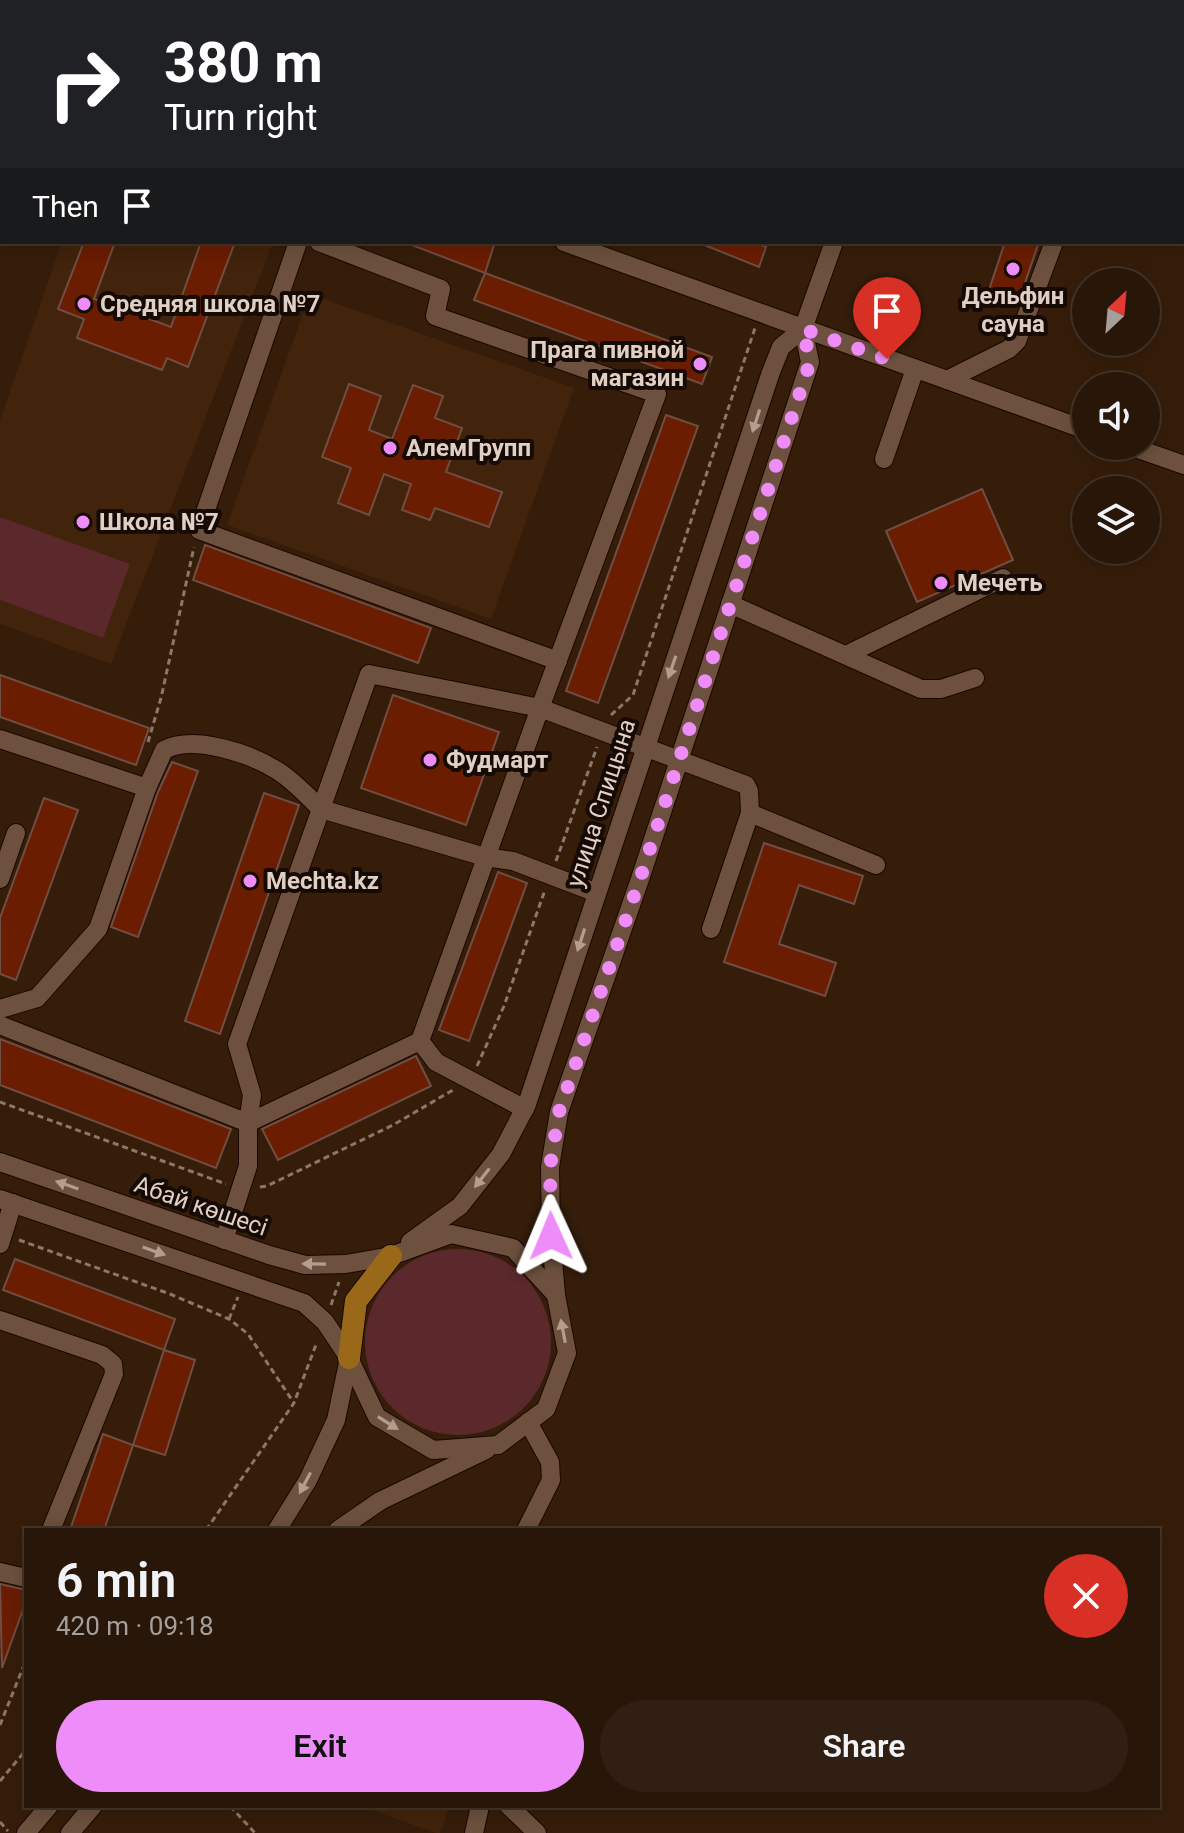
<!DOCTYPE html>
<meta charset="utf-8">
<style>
body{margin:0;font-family:Roboto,sans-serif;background:#301f12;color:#f1f3f6;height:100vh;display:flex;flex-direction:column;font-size:30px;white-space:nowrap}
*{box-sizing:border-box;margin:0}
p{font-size:26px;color:#a59f9c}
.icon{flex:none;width:44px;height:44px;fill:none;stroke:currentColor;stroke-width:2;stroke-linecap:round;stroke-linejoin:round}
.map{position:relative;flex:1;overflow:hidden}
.panel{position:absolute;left:24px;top:1528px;width:1136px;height:280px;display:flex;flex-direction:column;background:#281608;border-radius:0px;box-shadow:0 4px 20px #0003,0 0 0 2px #443529}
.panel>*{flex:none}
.banner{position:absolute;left:0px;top:0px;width:1184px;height:244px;box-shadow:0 4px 20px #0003,0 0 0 2px #443529;background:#202124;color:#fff;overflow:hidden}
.needle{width:52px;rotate:26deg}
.controls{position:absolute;left:1072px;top:268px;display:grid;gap:16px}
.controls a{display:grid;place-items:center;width:88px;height:88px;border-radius:50%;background:#281608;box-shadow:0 4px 20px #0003,0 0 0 2px #443529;font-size:40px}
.pin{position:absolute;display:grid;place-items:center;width:68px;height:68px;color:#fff;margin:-82px -34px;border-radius:50% 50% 50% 0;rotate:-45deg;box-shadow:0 0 8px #0007}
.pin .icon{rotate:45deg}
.me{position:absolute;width:88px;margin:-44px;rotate:359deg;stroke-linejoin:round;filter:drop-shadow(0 0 6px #0008)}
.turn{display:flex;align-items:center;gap:28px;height:168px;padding:0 32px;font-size:36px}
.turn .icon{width:104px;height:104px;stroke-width:2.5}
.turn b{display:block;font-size:56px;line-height:68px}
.then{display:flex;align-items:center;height:76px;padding:0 32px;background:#0003;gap:16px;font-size:30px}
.round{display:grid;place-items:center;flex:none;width:84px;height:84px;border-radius:42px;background:#301f12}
.headline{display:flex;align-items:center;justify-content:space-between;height:136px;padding:0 32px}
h1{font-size:48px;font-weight:600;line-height:60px}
.cta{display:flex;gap:16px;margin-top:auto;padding:16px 32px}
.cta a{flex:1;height:92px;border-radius:48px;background:#ee8cf9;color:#111;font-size:32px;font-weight:600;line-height:92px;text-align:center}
.cta a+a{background:#301f12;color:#f1f3f6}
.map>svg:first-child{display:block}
.built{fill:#42230b}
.green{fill:#5b282b}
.building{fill:#6b1d02;stroke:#6f4e44;stroke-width:2}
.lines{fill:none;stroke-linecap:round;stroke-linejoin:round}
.minor-casing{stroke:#1c0600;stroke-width:20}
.major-casing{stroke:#1c0600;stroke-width:24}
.path{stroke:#8c7768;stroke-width:3;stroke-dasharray:6 4;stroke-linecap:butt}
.minor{stroke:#6d513e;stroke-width:18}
.major{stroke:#996919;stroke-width:22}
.oneway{fill:#b29d8e}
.route{stroke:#ee8cf9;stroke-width:14;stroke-dasharray:0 25.2}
.poi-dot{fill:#ee8cf9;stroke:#150a04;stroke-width:3}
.labels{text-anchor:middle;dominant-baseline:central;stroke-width:8;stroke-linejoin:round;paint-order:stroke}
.poi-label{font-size:24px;font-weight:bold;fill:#e0cfc4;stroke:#150a04;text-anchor:start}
.street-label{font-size:24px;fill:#e0cfc4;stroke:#150a04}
</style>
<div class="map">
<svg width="1184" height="1833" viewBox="0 0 1184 1833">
<rect width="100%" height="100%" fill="#351d0a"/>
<g class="built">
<path d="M62,242H273L111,664L0,624V420Z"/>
<path d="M310,294L574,388L491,619L227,525Z"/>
<path d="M360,1806H450L440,1833H436Z"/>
</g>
<g class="green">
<path d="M0,517L130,564L103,638L0,600Z"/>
<circle cx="458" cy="1342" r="93"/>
</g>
<g class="building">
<path d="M84,242H115L94,299L171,327L201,242H235L188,367L167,358L162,370L77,338L84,319L58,309Z"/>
<path d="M404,242H495L485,273Z"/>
<path d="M697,242H752L766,247L759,267Z"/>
<path d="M1005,242H1039L1017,306L987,296Z"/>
<path d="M485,273L712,357L702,384L474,300Z"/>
<path d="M349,384L381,396L369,430L392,439L413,385L443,396L435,418L462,428L446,472L502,492L489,527L435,508L430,520L402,510L411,484L384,474L369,515L338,503L351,468L322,457Z"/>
<path d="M666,415L698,426L598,703L566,691Z"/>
<path d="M982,489L1013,560L917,602L886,531Z"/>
<path d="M205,545L431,628L418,663L193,580Z"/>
<path d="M0,675L149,728L136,765L0,717Z"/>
<path d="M393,695L499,732L466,825L361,788Z"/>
<path d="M172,762L198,771L138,937L111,927L158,792Z"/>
<path d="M264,793L299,805L220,1034L185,1021Z"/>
<path d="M44,798L78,810L16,980L0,974V918Z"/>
<path d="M764,843L863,876L854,904L799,885L779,944L836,963L825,996L724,962Z"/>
<path d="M498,872L527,883L469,1041L439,1030Z"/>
<path d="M0,1039L231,1129L216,1168L0,1085Z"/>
<path d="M416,1056L431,1086L278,1160L262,1129Z"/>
<path d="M15,1259L175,1319L164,1350L3,1290Z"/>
<path d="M164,1350L195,1360L165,1455L133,1445Z"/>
<path d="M103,1434L133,1445L104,1530H70Z"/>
<path d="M0,1584L26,1590V1601L2,1668Z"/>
</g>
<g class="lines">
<defs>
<g id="minor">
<path d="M538,0L544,2"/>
<path d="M53,2L54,0"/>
<path d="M916,2V0"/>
<path d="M0,37L2,38"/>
<path d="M298,242L199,530L558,661"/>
<path d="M564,242L1086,430"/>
<path d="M947,380L1009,349L1017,341L1054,242"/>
<path d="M1130,446L1184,465"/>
<path d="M884,459L915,369"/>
<path d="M730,604L921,689H941L975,678"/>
<path d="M846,655L1003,578"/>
<path d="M0,739L147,788L98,929L37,998L0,1009"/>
<path d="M147,788L164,750C194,734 251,754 278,771C294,781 308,797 321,809L369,674L540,708L657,394L435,316L441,289L319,242"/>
<path d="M750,813L876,865"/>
<path d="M0,879L16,833"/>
<path d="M0,1025L248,1123V1166L224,1240"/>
<path d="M420,1041L436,1062L525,1109"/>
<path d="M248,1123L420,1041L540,708L746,785L749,791L750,813L711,929"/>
<path d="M248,1123L252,1095L237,1044L321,809L485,857L513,861L597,893"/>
<path d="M0,1162L269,1255L305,1265L346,1264L391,1256L451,1234L513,1248L556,1295L567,1353L546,1409L498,1445L433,1450L377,1417L349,1358L325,1322L304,1303L0,1199"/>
<path d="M410,1242L460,1206L501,1154L527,1104L771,372L781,347L803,329L834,242"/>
<path d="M0,1244L13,1203"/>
<path d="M556,1295L551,1236L550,1167L559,1112L640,879L810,362L803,329"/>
<path d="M0,1320L102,1355L113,1364L114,1374L51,1530"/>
<path d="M277,1530L308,1480L336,1420L349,1358"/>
<path d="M338,1530L380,1501L486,1450"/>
<path d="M526,1530L551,1480L550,1462L528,1422"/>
<path d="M0,1572L26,1578"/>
<path d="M509,1806L537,1833"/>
<path d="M26,1833L49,1806"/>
<path d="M70,1833L93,1806"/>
<path d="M474,1833L480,1806"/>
</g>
<path id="major" d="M349,1358L356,1301L391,1256"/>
</defs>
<use href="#minor" class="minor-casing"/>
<use href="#major" class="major-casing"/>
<g class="path">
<path d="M611,715L633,695L755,328"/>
<path d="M148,742L161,698L194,547"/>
<path d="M556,861L597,747"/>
<path d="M477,1066L504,1006L545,890"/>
<path d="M0,1102L226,1184"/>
<path d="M260,1187L267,1186L393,1125L453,1090"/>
<path d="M19,1240L170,1294L229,1319L248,1334L294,1403"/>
<path d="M331,1305L339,1282"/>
<path d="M229,1319L238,1297"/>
<path d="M206,1530L294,1403L317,1342"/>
<path d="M0,1725L26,1660"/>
<path d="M0,1781L26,1750"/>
<path d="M230,1806L255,1833"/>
<path d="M0,1822L8,1831"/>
</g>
<use href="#minor" class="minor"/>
<use href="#major" class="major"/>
</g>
<defs><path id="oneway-solid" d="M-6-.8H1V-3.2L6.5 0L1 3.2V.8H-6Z" transform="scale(2)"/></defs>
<g class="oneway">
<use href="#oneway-solid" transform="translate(756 421) rotate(108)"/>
<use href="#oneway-solid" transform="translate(672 667) rotate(109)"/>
<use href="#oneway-solid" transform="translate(581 940) rotate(108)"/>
<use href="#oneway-solid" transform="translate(482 1178) rotate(128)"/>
<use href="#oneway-solid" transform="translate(67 1185) rotate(-161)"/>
<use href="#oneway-solid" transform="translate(154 1251) rotate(19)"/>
<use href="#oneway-solid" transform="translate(314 1264) rotate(-179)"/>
<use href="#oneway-solid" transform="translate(563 1331) rotate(-101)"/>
<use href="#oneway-solid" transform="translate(388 1423) rotate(32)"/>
<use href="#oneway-solid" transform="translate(305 1483) rotate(118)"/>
</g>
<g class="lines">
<path class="route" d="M551,1236L550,1167L559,1112L640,879L810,362L803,329L887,359"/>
</g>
<g class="poi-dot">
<circle cx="1013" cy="269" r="8"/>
<circle cx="84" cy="304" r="8"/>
<circle cx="700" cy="364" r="8"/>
<circle cx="390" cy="448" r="8"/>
<circle cx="83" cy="522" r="8"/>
<circle cx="941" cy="583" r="8"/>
<circle cx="430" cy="760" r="8"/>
<circle cx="250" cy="881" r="8"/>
</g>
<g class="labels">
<g class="poi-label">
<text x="1013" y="296" text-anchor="middle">Дельфин<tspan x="1013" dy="28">сауна</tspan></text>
<text x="100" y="304">Средняя школа №7</text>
<text x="684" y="350" text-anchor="end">Прага пивной<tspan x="684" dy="28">магазин</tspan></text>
<text x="406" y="448">АлемГрупп</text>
<text x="99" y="522">Школа №7</text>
<text x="957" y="583">Мечеть</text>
<text x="446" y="760">Фудмарт</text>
<text x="266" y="881">Mechta.kz</text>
</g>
<g class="street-label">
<text transform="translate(601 803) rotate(-72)">улица Спицына</text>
<text transform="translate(201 1206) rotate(19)">Абай көшесі</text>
</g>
</g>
</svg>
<div class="controls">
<a><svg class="needle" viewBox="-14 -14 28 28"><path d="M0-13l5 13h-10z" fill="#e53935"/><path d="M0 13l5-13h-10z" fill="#a59f9c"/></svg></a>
<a><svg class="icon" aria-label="sound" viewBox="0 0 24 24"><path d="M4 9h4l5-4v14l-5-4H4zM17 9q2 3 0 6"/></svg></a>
<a><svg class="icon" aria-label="layers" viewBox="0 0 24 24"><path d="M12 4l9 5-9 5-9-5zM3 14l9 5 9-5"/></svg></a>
</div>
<div class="pin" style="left:887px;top:359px;background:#d93025"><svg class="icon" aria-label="arrive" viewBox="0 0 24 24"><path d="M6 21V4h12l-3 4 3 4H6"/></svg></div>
<svg class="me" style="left:551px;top:1236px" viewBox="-20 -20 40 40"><path d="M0-17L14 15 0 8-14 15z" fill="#ee8cf9" stroke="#fff" stroke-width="4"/></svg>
<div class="banner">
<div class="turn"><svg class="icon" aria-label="right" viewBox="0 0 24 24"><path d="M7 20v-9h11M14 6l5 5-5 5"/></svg><div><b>380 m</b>Turn right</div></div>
<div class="then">Then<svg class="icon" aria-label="arrive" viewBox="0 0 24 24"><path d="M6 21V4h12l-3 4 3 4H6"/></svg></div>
</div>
<section class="panel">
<div class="headline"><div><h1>6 min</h1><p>420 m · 09:18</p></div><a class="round" style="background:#d93025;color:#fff"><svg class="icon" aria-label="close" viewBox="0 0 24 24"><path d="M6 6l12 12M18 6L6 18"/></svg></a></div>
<div class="cta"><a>Exit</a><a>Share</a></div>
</section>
</div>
